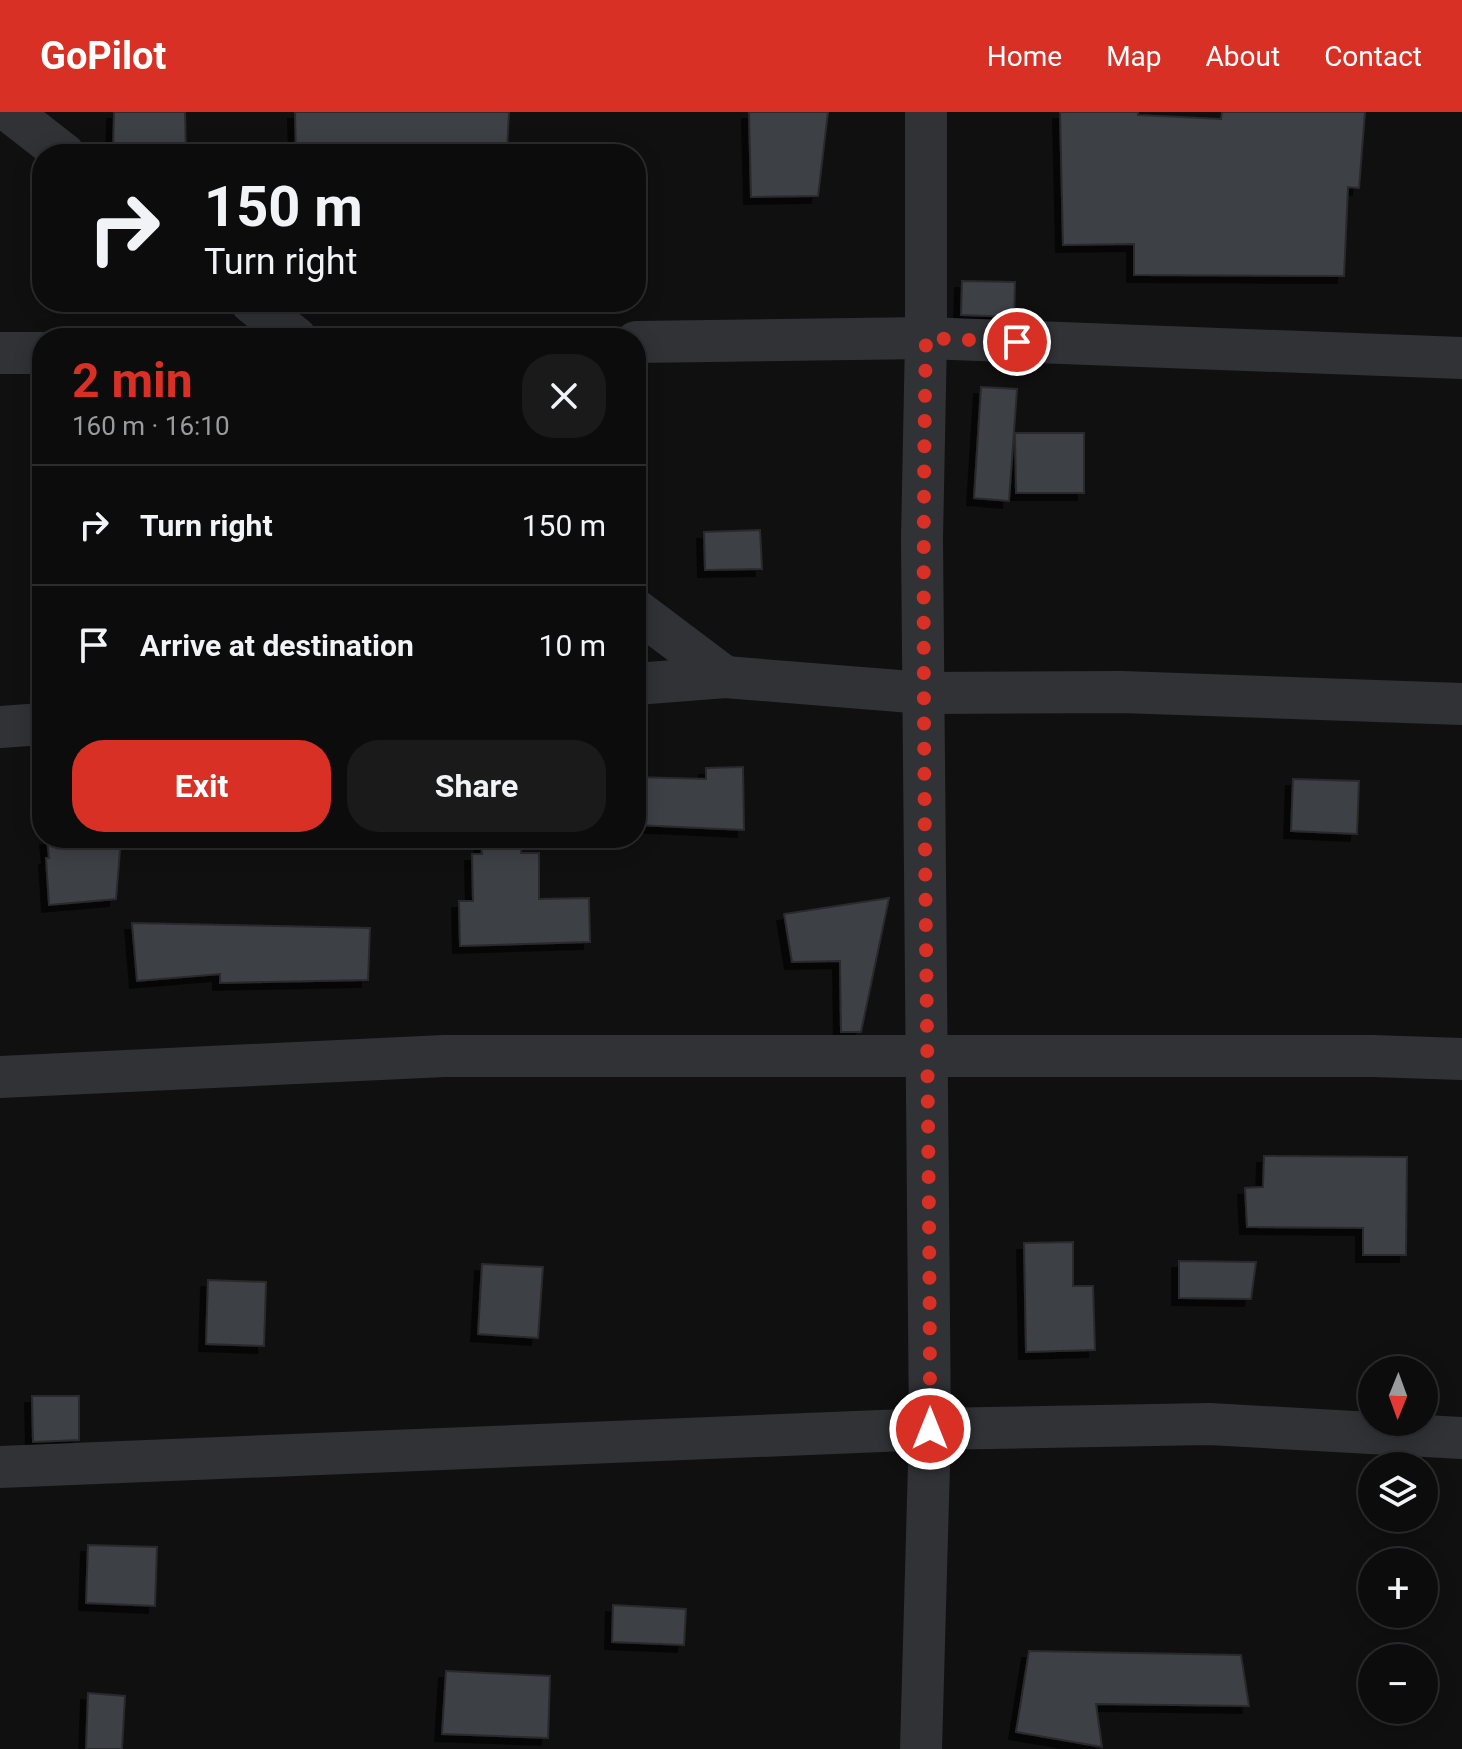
<!DOCTYPE html>
<meta charset="utf-8">
<style>
body{margin:0;font-family:Roboto,sans-serif;background:#1a1a1b;color:#f1f3f6;height:100vh;display:flex;flex-direction:column;font-size:30px;white-space:nowrap}
*{box-sizing:border-box;margin:0}
p{font-size:26px;color:#9a9b9d}
.icon{flex:none;width:44px;height:44px;fill:none;stroke:currentColor;stroke-width:2;stroke-linecap:round;stroke-linejoin:round}
.map{position:relative;flex:1;overflow:hidden}
.drawer{position:absolute;left:32px;top:216px;width:614px;height:520px;display:flex;flex-direction:column;background:#0c0c0d;border-radius:32px;box-shadow:0 4px 20px #0003,0 0 0 2px #2c2c2e}
.drawer>*{flex:none}
.guide{position:absolute;left:32px;top:32px;width:614px;height:168px;border-radius:32px;box-shadow:0 4px 20px #0003,0 0 0 2px #2c2c2e;background:#0c0c0d;color:#f1f3f6;overflow:hidden}
.needle{width:52px;rotate:181deg}
.buttons{position:absolute;left:1358px;top:1244px;display:grid;gap:16px}
.buttons a{display:grid;place-items:center;width:80px;height:80px;border-radius:50%;background:#0c0c0d;box-shadow:0 4px 20px #0003,0 0 0 2px #2c2c2e;font-size:40px}
.pin{position:absolute;display:grid;place-items:center;width:68px;height:68px;color:#fff;margin:-34px;border:4px solid #fff;border-radius:50%;box-shadow:0 2px 8px #0007}
.me{position:absolute;width:88px;margin:-44px;rotate:0deg;stroke-linejoin:round;filter:drop-shadow(0 0 6px #0008)}
.turn{display:flex;align-items:center;gap:28px;height:168px;padding:0 40px;font-size:36px}
.turn .icon{width:104px;height:104px;stroke-width:2.5}
.turn b{display:block;font-size:56px;line-height:68px}
.round{display:grid;place-items:center;flex:none;width:84px;height:84px;border-radius:32px;background:#1a1a1b}
.overview{display:flex;align-items:center;justify-content:space-between;height:136px;padding:0 40px}
h1{font-size:48px;font-weight:700;line-height:60px;color:#d93025}
.cta{display:flex;gap:16px;margin-top:auto;padding:16px 40px}
.cta a{flex:1;height:92px;border-radius:32px;background:#d93025;color:#fff;font-size:32px;font-weight:700;line-height:92px;text-align:center}
.cta a+a{background:#1a1a1b;color:#f1f3f6}
ul{padding:0;list-style:none}
li{display:flex;align-items:center;gap:24px;height:120px;padding:0 40px;border-top:2px solid #2c2c2e}
li div{flex:1}
li b{display:block;font-size:30px}
li em{font-style:normal}
header{display:flex;align-items:center;gap:48px;box-sizing:border-box;height:112px;padding:0 40px;background:#d93025;color:#fff}
header strong{font-size:38px}
nav{display:flex;gap:44px;margin-inline-start:auto;font-size:28px}
.map>svg:first-child{display:block}
.building{fill:#3e4044;stroke:#2a2a2d;stroke-width:2;filter:url(#shadow)}
.lines{fill:none;stroke-linecap:round;stroke-linejoin:round}
.street{stroke:#313236;stroke-width:42}
.route{stroke:#d93025;stroke-width:14;stroke-dasharray:0 25.2}
</style>
<header>
<strong>GoPilot</strong>
<nav><a>Home</a><a>Map</a><a>About</a><a>Contact</a></nav>
</header>
<div class="map">
<svg width="1462" height="1637" viewBox="0 0 1462 1637">
<defs>
<filter id="shadow"><feDropShadow dx="-7" dy="7" stdDeviation="0" flood-color="#0009"/></filter>
</defs>
<rect width="100%" height="100%" fill="#101011"/>
<g class="building">
<path d="M114,0H185L186,42H113Z"/>
<path d="M295,0H509L507,38L465,35V42H296Z"/>
<path d="M749,0H828L818,84L751,85Z"/>
<path d="M1060,0H1138V3L1221,7L1222,0H1365L1359,76L1348,75L1344,164L1134,163V132L1063,133Z"/>
<path d="M962,169L1015,170L1014,205L961,203Z"/>
<path d="M981,275L1017,277L1009,389L974,386Z"/>
<path d="M1015,321H1084V381H1016Z"/>
<path d="M760,418L762,457L705,458L704,420Z"/>
<path d="M743,655L744,718L636,713V665L706,667V656Z"/>
<path d="M1293,667L1359,669L1357,722L1291,719Z"/>
<path d="M47,726H121L116,787L49,793L46,746H49Z"/>
<path d="M481,726H521V741H539V787L589,786L590,830L460,834L459,789H473L472,742H482Z"/>
<path d="M889,786L861,920H841L840,849L792,850L784,802Z"/>
<path d="M132,811L370,816L368,868L220,871V862L137,869Z"/>
<path d="M1264,1044L1407,1045L1406,1143H1363V1116L1247,1115L1245,1076L1263,1075Z"/>
<path d="M1073,1130V1174H1093L1095,1238L1026,1240L1024,1131Z"/>
<path d="M1179,1149L1256,1150L1251,1187L1179,1186Z"/>
<path d="M482,1152L543,1155L538,1226L478,1222Z"/>
<path d="M208,1168L266,1170L264,1234L206,1232Z"/>
<path d="M32,1284H79V1328L33,1330Z"/>
<path d="M88,1433L157,1435L155,1494L86,1491Z"/>
<path d="M613,1493L686,1497L684,1533L612,1530Z"/>
<path d="M1029,1539L1241,1543L1249,1594L1096,1592L1102,1635L1016,1620Z"/>
<path d="M446,1559L550,1564L548,1626L442,1622Z"/>
<path d="M88,1581L125,1584L122,1637H86Z"/>
</g>
<g class="lines">
<g class="street">
<path d="M10,0L64,42"/>
<path d="M251,190L296,226"/>
<path d="M636,230L926,226L1462,246"/>
<path d="M0,241H42"/>
<path d="M636,498L725,565"/>
<path d="M636,572L725,565L924,581L1122,580L1462,592"/>
<path d="M0,615L42,612"/>
<path d="M0,965L444,944H1372L1462,947"/>
<path d="M0,1355L930,1317L1209,1312L1462,1326"/>
<path d="M921,1637L930,1317L922,427L926,226V0"/>
</g>
</g>
<g class="lines">
<path class="route" d="M930,1317C930,954 919,590 926,226L1017,230"/>
</g>
</svg>
<div class="buttons">
<a><svg class="needle" viewBox="-14 -14 28 28"><path d="M0-13l5 13h-10z" fill="#e53935"/><path d="M0 13l5-13h-10z" fill="#9a9b9d"/></svg></a>
<a><svg class="icon" aria-label="layers" viewBox="0 0 24 24"><path d="M12 4l9 5-9 5-9-5zM3 14l9 5 9-5"/></svg></a>
<a>+</a>
<a>−</a>
</div>
<div class="pin" style="left:1017px;top:230px;background:#d93025"><svg class="icon" aria-label="arrive" viewBox="0 0 24 24"><path d="M6 21V4h12l-3 4 3 4H6"/></svg></div>
<svg class="me" style="left:930px;top:1317px" viewBox="-20 -20 40 40"><circle r="17" fill="#d93025" stroke="#fff" stroke-width="3"/><path d="M0-11L8 9 0 5-8 9z" fill="#fff"/></svg>
<div class="guide">
<div class="turn"><svg class="icon" aria-label="right" viewBox="0 0 24 24"><path d="M7 20v-9h11M14 6l5 5-5 5"/></svg><div><b>150 m</b>Turn right</div></div>
</div>
<section class="drawer">
<div class="overview"><div><h1>2 min</h1><p>160 m · 16:10</p></div><a class="round"><svg class="icon" aria-label="close" viewBox="0 0 24 24"><path d="M6 6l12 12M18 6L6 18"/></svg></a></div>
<ul>
<li><svg class="icon" aria-label="right" viewBox="0 0 24 24"><path d="M7 20v-9h11M14 6l5 5-5 5"/></svg><div><b>Turn right</b></div><em>150 m</em></li>
<li><svg class="icon" aria-label="arrive" viewBox="0 0 24 24"><path d="M6 21V4h12l-3 4 3 4H6"/></svg><div><b>Arrive at destination</b></div><em>10 m</em></li>
</ul>
<div class="cta"><a>Exit</a><a>Share</a></div>
</section>
</div>
